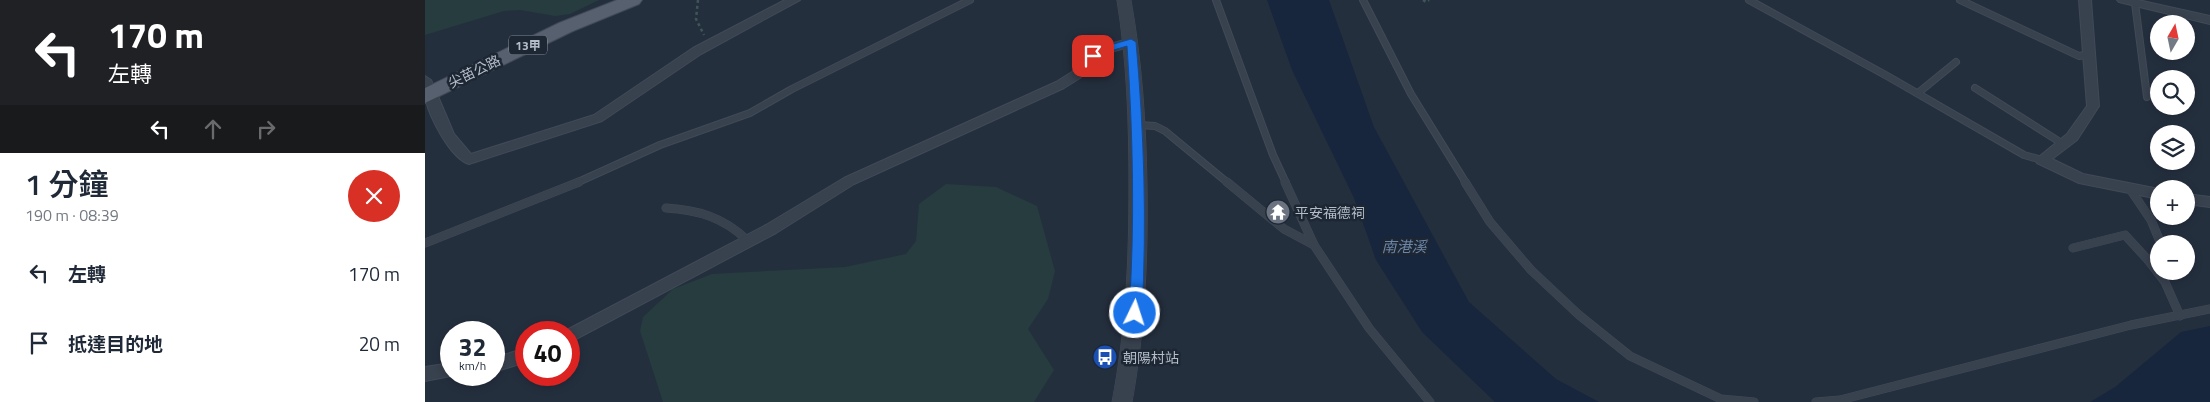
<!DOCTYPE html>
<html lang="zh-TW">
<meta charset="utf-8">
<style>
body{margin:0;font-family:"Titillium Web","Noto Sans TC",sans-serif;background:#f2f2f3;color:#1f2937;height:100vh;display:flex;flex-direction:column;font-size:19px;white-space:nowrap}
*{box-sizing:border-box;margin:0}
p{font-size:16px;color:#747a83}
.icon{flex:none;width:28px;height:28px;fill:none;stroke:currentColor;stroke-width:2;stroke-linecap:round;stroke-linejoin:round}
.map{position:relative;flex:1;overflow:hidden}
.side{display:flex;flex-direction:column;background:#fff;width:425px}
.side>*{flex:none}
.hud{background:#202124;color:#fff;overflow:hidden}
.needle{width:32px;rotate:9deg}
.buttons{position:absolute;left:1725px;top:15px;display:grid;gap:10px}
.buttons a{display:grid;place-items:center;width:45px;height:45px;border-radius:50%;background:#fff;box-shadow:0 2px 8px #0003;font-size:25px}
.speed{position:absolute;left:15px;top:321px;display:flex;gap:10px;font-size:25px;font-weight:700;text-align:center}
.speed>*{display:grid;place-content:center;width:65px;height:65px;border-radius:50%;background:#fff;box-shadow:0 2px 8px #0003;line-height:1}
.speed small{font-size:12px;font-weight:400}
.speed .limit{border:8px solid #d22;background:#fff;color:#111}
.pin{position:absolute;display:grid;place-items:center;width:42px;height:42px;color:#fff;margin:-21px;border-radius:10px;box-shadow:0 2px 8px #0006}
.me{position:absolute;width:55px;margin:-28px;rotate:4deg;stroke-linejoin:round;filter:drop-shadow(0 0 4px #0008)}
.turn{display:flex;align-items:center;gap:18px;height:105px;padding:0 25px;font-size:22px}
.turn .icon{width:65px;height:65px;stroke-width:2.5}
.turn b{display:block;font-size:35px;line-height:42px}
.lanes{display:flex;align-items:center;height:48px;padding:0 25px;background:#0003;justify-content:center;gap:25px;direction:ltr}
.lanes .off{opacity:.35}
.round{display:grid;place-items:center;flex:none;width:52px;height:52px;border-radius:26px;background:#f2f2f3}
.head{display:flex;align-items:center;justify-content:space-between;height:85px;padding:0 25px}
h1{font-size:30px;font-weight:600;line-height:38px}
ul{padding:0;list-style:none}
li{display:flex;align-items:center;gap:15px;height:70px;padding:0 25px}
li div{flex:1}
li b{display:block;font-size:19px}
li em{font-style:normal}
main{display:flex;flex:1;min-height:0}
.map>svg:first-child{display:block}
.green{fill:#263c3f}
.water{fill:#17263c}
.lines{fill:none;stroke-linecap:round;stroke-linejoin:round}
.service-far1-casing{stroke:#414a57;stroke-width:8}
.service-casing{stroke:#414a57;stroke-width:9}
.minor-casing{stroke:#414a57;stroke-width:2}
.tertiary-casing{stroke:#414a57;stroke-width:1}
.primary-casing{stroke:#414a57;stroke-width:2}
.path{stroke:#3f5557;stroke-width:2.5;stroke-dasharray:3 3;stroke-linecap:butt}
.service-far1{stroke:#38414e;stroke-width:6}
.service{stroke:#38414e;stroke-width:8}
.minor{fill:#38414e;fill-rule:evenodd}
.tertiary{fill:#38414e;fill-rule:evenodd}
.primary{fill:#56606e;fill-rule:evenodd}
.route{fill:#1a73e8;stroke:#114b97}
.labels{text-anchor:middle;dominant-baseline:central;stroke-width:5;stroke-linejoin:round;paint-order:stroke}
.shield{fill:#1d2633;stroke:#878f9c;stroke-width:1}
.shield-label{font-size:12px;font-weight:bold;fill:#b4bcc9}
.street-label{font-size:14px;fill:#b4bcc9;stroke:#1d2633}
.poi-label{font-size:14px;fill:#b4bcc9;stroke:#1d2633;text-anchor:start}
.water-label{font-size:15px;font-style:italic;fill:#6d86a8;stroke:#1d2633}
</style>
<main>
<section class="side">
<div class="hud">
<div class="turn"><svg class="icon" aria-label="left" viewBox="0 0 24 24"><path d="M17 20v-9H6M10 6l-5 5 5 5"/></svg><div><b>170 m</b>左轉</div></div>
<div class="lanes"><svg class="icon" aria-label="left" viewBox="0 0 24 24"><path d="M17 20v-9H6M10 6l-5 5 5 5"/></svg><svg class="icon off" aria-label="ahead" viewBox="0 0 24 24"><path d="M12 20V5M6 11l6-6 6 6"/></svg><svg class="icon off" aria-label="right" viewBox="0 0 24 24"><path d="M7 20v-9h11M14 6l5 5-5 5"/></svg></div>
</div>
<div class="head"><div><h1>1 分鐘</h1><p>190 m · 08:39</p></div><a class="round" style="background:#d93025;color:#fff"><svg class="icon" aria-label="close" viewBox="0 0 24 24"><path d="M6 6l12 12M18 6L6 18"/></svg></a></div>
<ul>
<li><svg class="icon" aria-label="left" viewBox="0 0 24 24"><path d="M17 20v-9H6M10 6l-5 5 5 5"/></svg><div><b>左轉</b></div><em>170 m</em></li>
<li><svg class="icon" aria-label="arrive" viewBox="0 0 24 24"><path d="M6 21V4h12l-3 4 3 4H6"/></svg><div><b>抵達目的地</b></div><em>20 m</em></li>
</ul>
</section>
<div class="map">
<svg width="1785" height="402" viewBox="0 0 1785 402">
<rect width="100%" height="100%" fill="#242f3e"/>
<g class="green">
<path d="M0,0H174L145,14L130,16L95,10L79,11L0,35Z"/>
<path d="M521,184L571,187L612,206L630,271L623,299L603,329L629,370L609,402H238L215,331L218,317L248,289L287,274L420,267L481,254L491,241L494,204Z"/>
</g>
<g class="water">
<path d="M842,0H904L949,127L1044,302L1131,379L1174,402H1070L997,332L951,260L929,198L867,70Z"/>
<path d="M1785,326V402H1665L1690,387L1756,332Z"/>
</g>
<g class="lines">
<defs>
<g id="service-far1">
<path d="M791,0L848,155L861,183"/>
<path d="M938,0L986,94L1041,183"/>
<path d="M1324,0L1464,77L1599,155L1617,160"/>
<path d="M1535,0L1654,56L1665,54"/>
<path d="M1710,3L1722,97"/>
<path d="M1550,88L1638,144"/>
<path d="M1493,93L1531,62"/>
<path d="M713,125L730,126L740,131L803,183"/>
<path d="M151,183L235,145L325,113L367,89L545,0"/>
</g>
<g id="service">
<path d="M802,182L859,229L889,245"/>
<path d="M860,182L889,245L944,328L1005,402"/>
<path d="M1040,182L1065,222L1106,270L1154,315L1205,356L1296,399L1329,402"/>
<path d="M1705,189L1726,220L1736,244"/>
<path d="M241,208C273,210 298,217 322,240"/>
<path d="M0,243L154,182"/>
<path d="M1648,248L1700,235L1723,260"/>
<path d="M1734,255L1723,260L1740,282L1755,316"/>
<path d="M1391,402L1415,400L1706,325L1785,309"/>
</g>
<g id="minor">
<path d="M360,0H375L276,54L177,121L44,164C25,158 3,115 0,96C0,90 0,82 0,76L6,80L29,134L46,154L169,115L268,48Z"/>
<path d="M1654,0H1666L1674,106L1652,140L1627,159L1658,174L1734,189V199L1654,183L1612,163L1610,160L1642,134L1662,106Z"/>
<path d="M1692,0H1713L1785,16V24L1694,2Z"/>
<path d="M706,38L712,42L710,45L683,53L672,59L655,78L639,88L429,184L351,233L149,340L144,341V332H138L341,225L419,178L631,82L647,72L664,53L675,47Z"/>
<path d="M1761,194L1785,197V207L1761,204Z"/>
<path d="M101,348V362L69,372V358Z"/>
<path d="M26,363V375H31L0,381V367Z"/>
</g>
<path id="tertiary" d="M692,0H706C717,62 721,123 722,186C723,259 720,330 707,402H687C701,330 704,259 704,186C704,123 702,62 692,0Z"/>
<path id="primary" d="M192,0H217L214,4L148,31L0,103V88L134,23Z"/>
</defs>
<use href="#service-far1" class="service-far1-casing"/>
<use href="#service" class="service-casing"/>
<use href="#minor" class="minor-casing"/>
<use href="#tertiary" class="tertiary-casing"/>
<use href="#primary" class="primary-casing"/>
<g class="path">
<path d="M273,0L271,19L279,35"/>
<path d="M998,0L1001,2L1004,0"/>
</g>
<use href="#service-far1" class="service-far1"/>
<use href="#service" class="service"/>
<use href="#minor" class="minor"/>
<use href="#tertiary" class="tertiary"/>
<use href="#primary" class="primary"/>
</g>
<path class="route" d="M706,39L711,42C719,132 722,222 717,313L715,316H706L704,313C710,224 708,135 702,46L682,52L668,59L663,56L675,48Z"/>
<defs>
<symbol id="temple-disc" viewBox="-11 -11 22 22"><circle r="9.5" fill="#6b7280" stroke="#1d2633"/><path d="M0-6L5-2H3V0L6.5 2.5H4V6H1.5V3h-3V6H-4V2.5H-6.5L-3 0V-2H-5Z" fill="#fff"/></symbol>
<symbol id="bus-disc" viewBox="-11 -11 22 22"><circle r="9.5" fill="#1a4fb4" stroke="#1d2633"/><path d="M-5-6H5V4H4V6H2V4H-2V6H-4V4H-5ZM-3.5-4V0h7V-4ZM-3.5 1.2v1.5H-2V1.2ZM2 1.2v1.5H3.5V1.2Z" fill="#fff"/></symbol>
</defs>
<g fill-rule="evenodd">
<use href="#temple-disc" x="839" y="198" width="28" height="28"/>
<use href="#bus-disc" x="666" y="343" width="28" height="28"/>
</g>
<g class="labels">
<rect class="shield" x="84" y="35.5" width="38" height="19" rx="4"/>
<g class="shield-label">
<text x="103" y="45">13甲</text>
</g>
<g class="street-label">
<text transform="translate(49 71) rotate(-26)">尖苗公路</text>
</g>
<g class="poi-label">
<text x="870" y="212">平安福德祠</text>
<text x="698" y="357">朝陽村站</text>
</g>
<g class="water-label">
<text x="979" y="246">南港溪</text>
</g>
</g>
</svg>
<div class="buttons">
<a><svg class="needle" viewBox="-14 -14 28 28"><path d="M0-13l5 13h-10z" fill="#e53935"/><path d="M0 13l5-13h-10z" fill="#747a83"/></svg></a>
<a><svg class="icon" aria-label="search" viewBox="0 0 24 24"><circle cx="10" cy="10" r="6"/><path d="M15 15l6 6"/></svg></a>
<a><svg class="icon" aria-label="layers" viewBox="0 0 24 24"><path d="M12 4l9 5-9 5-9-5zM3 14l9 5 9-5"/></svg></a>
<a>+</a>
<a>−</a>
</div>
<div class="speed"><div>32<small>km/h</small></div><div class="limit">40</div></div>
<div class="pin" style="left:668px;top:56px;background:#d93025"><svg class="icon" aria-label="arrive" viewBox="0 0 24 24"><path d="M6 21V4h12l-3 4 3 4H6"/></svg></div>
<svg class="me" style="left:710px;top:313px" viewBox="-20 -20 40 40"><circle r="17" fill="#1a73e8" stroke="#fff" stroke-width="3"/><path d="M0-11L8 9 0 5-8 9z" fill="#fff"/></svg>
</div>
</main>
